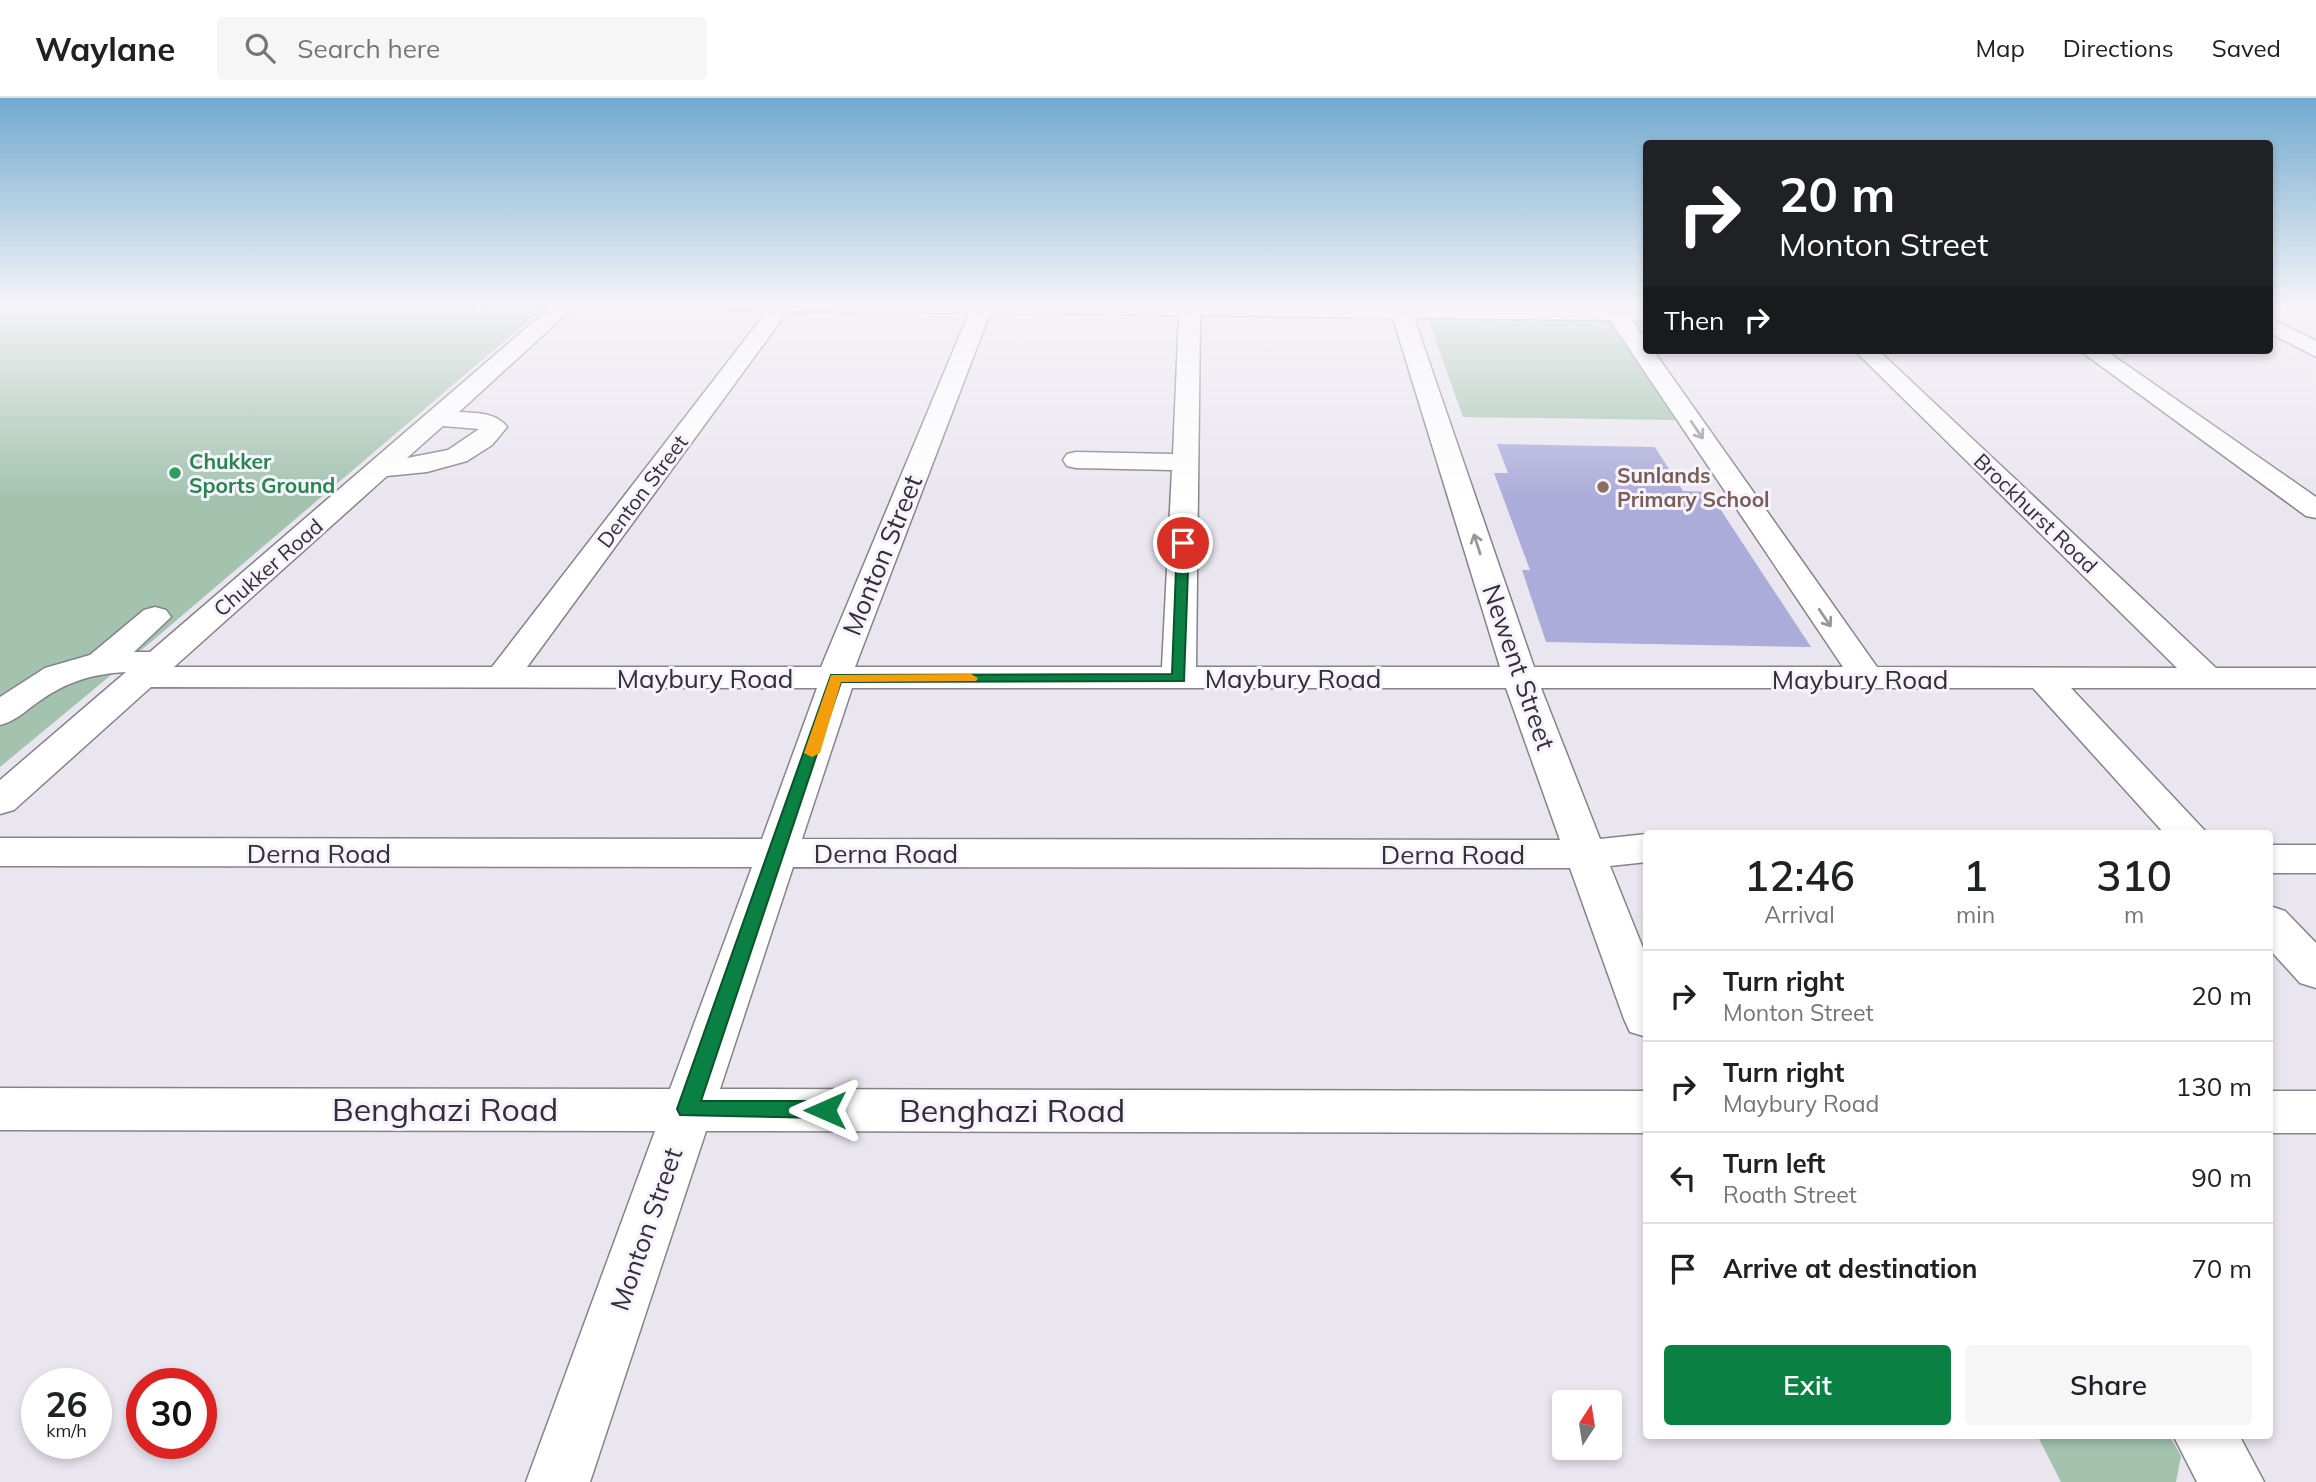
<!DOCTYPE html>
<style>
body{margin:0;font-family:Mulish,sans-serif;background:#f6f6f6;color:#202124;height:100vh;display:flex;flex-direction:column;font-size:26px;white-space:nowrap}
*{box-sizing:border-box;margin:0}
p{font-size:23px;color:#757577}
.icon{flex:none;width:38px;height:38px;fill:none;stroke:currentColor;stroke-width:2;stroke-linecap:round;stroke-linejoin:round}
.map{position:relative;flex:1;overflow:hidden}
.drawer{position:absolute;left:1643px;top:732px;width:630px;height:609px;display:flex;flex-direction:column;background:#fff;border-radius:7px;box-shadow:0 4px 10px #0003}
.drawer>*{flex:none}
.guide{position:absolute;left:1643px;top:42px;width:630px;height:214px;border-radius:7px;box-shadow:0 4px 10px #0003;background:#202124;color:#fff;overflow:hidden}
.needle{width:46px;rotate:12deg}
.tools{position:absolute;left:1552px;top:1292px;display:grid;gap:14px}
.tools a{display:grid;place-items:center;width:70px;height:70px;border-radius:7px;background:#fff;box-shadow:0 4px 10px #0003;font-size:35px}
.speed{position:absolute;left:21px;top:1270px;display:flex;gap:14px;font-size:35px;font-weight:700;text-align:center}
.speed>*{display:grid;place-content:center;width:91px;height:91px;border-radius:50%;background:#fff;box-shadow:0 4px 10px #0003;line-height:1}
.speed small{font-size:18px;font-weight:400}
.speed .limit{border:10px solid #d22;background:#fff;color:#111}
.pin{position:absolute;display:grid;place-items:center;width:60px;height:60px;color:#fff;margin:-30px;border:4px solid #fff;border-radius:50%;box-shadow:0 2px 7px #0007}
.me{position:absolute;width:77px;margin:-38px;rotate:270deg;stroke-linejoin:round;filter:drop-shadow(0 0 5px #0008)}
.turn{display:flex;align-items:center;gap:24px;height:147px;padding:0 21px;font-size:32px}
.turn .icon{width:91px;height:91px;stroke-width:2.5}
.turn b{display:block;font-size:49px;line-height:60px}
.then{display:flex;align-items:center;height:66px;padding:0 21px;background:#0003;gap:14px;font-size:26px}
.eta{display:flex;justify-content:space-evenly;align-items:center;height:119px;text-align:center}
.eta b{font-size:42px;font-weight:600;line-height:49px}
.button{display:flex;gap:14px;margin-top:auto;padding:14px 21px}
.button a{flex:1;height:80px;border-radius:7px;background:#0b8043;color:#fff;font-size:28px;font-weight:600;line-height:80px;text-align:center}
.button a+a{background:#f6f6f6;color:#202124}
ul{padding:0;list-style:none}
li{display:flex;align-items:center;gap:21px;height:91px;padding:0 21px;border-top:2px solid #e0e0e0}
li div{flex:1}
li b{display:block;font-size:26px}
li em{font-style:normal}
header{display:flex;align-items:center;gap:42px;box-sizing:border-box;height:98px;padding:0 35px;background:#fff;border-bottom:2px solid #e0e0e0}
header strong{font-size:33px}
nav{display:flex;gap:38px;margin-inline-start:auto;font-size:24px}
.search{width:490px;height:63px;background:#f6f6f6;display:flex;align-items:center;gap:18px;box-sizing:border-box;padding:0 24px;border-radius:7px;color:#757577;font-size:26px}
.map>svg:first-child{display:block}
.green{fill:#a3c3af}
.building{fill:#acacda}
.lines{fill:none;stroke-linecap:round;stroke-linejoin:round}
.minor-casing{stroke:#86828b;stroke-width:3}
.minor{fill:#fff;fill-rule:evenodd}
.oneway{stroke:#989899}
.route{fill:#0b8043;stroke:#07532c;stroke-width:2}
.slow{fill:#f59e0b}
.leisure-dot{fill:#2e9e5b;stroke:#f7f3fe;stroke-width:2.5}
.education-dot{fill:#8d6e63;stroke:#f7f3fe;stroke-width:2.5}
.labels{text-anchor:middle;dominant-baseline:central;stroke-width:6;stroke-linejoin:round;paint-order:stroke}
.far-leisure-label{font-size:21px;font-weight:bold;fill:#27864d;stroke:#f7f3fe;text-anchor:start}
.far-education-label{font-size:21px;font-weight:bold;fill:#785e54;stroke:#f7f3fe;text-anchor:start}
.far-street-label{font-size:21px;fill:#313033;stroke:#f7f3fe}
.street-label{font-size:26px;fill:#313033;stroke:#f7f3fe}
.near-street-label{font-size:32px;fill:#313033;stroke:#f7f3fe}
</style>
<header>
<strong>Waylane</strong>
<div class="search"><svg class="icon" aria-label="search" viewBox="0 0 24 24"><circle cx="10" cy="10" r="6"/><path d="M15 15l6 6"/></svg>Search here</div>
<nav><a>Map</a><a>Directions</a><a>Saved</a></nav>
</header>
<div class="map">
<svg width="2316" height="1384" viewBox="0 0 2316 1384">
<rect width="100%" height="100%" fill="#eae6f0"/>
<g class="green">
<path d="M0,206H548L151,544L0,669Z"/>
<path d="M1428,221L1609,223L1675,322L1463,319Z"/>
<path d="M2037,1337H2169L2181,1358L2176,1384H2061Z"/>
</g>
<path class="building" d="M1497,346L1655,349L1683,393L1709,394L1811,549L1546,544L1522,472H1530L1494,375H1508Z"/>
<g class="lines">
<defs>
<g id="minor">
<path d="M471,206H495L480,215L473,213Z"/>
<path d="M554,206H577L459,314C475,315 496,314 507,329L492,347L467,363L427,374L387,378L174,569H492L767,213L731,212L721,206L1602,209L1600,206H1621L1623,209L1647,210V222H1632L1647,243V252H1653L1877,569L2177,570L1854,252H1878L2216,570H2316V590H2071L2207,735H2164L2033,590H1541L1600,741L1647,736V764L1610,768L1647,860V939L1630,934L1624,921L1570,770L793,769L720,991L1647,993V1035L706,1033L590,1384H526L655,1033L0,1032V990L670,991L752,769L0,768V740L762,741L817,590L151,589L14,712L0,716V682L126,574C91,576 66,584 38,604C25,613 16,623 0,627V599L45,570L90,557L144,512L155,509L166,512L171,519L134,554H150ZM788,213L969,215L821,569H527ZM990,215L1179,217L1173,356L1076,354L1067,356L1063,362L1067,368L1076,370L1172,372L1162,569H855ZM1200,217L1393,220L1500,569H1196ZM1414,220L1610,222L1843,569H1534ZM443,328L479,331L448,352L407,360ZM852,590H1506L1560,742L802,741Z"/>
<path d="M2270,220L2316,243V259L2270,235Z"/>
<path d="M2079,252H2105L2316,399V420L2306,418Z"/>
<rect x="2270" y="747" width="46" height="28"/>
<path d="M2270,808L2285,813L2316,845V890L2300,885L2270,852Z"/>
<rect x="2270" y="993" width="46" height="42"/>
<path d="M2173,1337H2239L2264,1384H2197Z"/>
</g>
</defs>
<use href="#minor" class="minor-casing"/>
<use href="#minor" class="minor"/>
</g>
<defs><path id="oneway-shaft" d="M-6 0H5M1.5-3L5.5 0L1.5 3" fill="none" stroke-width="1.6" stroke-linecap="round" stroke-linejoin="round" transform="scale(1.75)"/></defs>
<g class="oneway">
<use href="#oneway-shaft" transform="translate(1697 332) rotate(56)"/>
<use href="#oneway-shaft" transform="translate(1477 446) rotate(-108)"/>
<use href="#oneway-shaft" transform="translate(1825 520) rotate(56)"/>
</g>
<linearGradient id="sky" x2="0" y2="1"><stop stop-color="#71aacf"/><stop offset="0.52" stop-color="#f6f4f8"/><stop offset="1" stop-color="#f6f4f8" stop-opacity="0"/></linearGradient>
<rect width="2316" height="400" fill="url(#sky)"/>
<path class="route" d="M1183,441L1189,445L1184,583L841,584L701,1003H825L832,1005L835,1012L832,1018L825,1020L680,1017L677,1011L831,577L1172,576L1177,445Z"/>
<path class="slow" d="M971,576L978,580L976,583L841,584L820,655L812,659L804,655L831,577Z"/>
<circle class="leisure-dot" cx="175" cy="375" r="7"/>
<circle class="education-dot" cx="1603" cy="389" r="7"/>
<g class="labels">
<g class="far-leisure-label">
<text x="189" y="363">Chukker<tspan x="189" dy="24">Sports Ground</tspan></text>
</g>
<g class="far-education-label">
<text x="1617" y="377">Sunlands<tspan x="1617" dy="24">Primary School</tspan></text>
</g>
<g class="far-street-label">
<text transform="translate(642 393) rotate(-53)">Denton Street</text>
<text transform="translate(2036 415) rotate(44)">Brockhurst Road</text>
<text transform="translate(268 469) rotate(-41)">Chukker Road</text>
</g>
<g class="street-label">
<text transform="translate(882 457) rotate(-68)">Monton Street</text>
<text transform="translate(1519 569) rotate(71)">Newent Street</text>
<text x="705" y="580">Maybury Road</text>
<text x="1293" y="580">Maybury Road</text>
<text x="1860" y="581">Maybury Road</text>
<text x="319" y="755">Derna Road</text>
<text x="886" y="755">Derna Road</text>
<text x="1453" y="756">Derna Road</text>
<text transform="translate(646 1131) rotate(-71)">Monton Street</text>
</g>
<g class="near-street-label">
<text x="445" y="1011">Benghazi Road</text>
<text x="1012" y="1012">Benghazi Road</text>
</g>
</g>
</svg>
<div class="tools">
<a><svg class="needle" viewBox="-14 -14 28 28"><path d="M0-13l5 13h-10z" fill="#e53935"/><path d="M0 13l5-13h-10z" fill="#757577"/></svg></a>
</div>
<div class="speed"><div>26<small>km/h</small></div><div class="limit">30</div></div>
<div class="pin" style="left:1183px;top:445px;background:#d93025"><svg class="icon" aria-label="arrive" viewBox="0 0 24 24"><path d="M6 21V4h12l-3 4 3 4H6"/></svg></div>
<svg class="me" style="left:825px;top:1012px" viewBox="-20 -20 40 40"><path d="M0-17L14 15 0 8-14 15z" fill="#0b8043" stroke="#fff" stroke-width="4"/></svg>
<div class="guide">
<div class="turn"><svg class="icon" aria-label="right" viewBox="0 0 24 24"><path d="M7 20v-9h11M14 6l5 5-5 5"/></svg><div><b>20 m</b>Monton Street</div></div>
<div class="then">Then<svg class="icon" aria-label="right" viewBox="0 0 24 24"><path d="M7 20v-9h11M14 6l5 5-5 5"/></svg></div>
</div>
<section class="drawer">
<div class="eta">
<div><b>12:46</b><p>Arrival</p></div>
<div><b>1</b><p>min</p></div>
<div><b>310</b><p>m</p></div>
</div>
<ul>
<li><svg class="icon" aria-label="right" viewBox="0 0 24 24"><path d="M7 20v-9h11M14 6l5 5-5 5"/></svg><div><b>Turn right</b><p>Monton Street</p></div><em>20 m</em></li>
<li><svg class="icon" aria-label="right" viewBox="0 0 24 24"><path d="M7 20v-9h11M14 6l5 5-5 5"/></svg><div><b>Turn right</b><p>Maybury Road</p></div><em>130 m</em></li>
<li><svg class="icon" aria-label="left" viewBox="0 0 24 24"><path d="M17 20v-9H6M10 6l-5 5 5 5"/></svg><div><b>Turn left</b><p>Roath Street</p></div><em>90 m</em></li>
<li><svg class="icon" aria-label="arrive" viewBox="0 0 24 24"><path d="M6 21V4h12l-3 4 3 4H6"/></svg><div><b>Arrive at destination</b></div><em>70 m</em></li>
</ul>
<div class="button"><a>Exit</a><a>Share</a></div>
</section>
</div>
